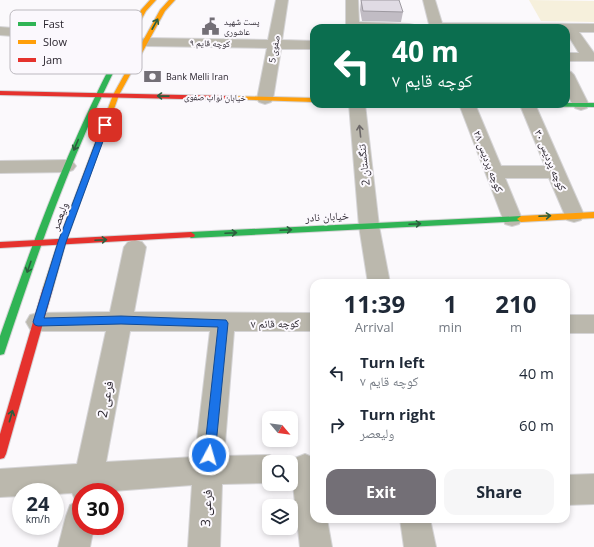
<!DOCTYPE html>
<meta charset="utf-8">
<style>
body{margin:0;font-family:"Open Sans","Noto Naskh Arabic",sans-serif;background:#f6f6f7;color:#1f2937;height:100vh;display:flex;flex-direction:column;font-size:15px;white-space:nowrap}
*{box-sizing:border-box;margin:0}
p{font-size:13px;color:#747a83}
.icon{flex:none;width:22px;height:22px;fill:none;stroke:currentColor;stroke-width:2;stroke-linecap:round;stroke-linejoin:round}
.map{position:relative;flex:1;overflow:hidden}
.sheet{position:absolute;left:310px;top:279px;width:260px;height:244px;display:flex;flex-direction:column;background:#fff;border-radius:12px;box-shadow:0 2px 6px #0003}
.sheet>*{flex:none}
.banner{position:absolute;left:310px;top:24px;width:260px;height:84px;border-radius:12px;box-shadow:0 2px 6px #0003;background:#0b6e4f;color:#fff;overflow:hidden}
.needle{width:26px;rotate:119deg}
.buttons{position:absolute;left:262px;top:411px;display:grid;gap:8px}
.buttons a{display:grid;place-items:center;width:36px;height:36px;border-radius:8px;background:#fff;box-shadow:0 2px 6px #0003;font-size:20px}
.speed{position:absolute;left:12px;top:483px;display:flex;gap:8px;font-size:20px;font-weight:700;text-align:center}
.speed>*{display:grid;place-content:center;width:52px;height:52px;border-radius:50%;background:#fff;box-shadow:0 2px 6px #0003;line-height:1}
.speed small{font-size:10px;font-weight:400}
.speed .limit{border:6px solid #d22;background:#fff;color:#111}
.pin{position:absolute;display:grid;place-items:center;width:34px;height:34px;color:#fff;margin:-17px;border-radius:8px;box-shadow:0 2px 6px #0006}
.me{position:absolute;width:44px;margin:-22px;rotate:6deg;stroke-linejoin:round;filter:drop-shadow(0 0 3px #0008)}
.turn{display:flex;align-items:center;gap:14px;height:84px;padding:0 16px;font-size:18px}
.turn .icon{width:52px;height:52px;stroke-width:2.5}
.turn b{display:block;font-size:28px;line-height:34px}
.eta{display:flex;justify-content:space-evenly;align-items:center;height:68px;text-align:center}
.eta b{font-size:24px;font-weight:700;line-height:28px}
.button{display:flex;gap:8px;margin-top:auto;padding:8px 16px}
.button a{flex:1;height:46px;border-radius:12px;background:#736f76;color:#fff;font-size:16px;font-weight:700;line-height:46px;text-align:center}
.button a+a{background:#f6f6f7;color:#1f2937}
ul{padding:0;list-style:none}
li{display:flex;align-items:center;gap:12px;height:52px;padding:0 16px}
li div{flex:1}
li b{display:block;font-size:15px}
li em{font-style:normal}
.map>svg:first-child{display:block}
.green{fill:#f6f0dc}
.lines{fill:none;stroke-linecap:round;stroke-linejoin:round}
.street-casing{stroke:#d5d4d6;stroke-width:2}
.fast-casing{stroke:#d5d4d6;stroke-width:2}
.slow-casing{stroke:#d5d4d6;stroke-width:2}
.jam-casing{stroke:#d5d4d6;stroke-width:2}
.street{fill:#bbb8ad;fill-rule:evenodd}
.fast{fill:#30b455;fill-rule:evenodd}
.slow{fill:#ff9f0a;fill-rule:evenodd}
.jam{fill:#e5322d;fill-rule:evenodd}
.wall{fill:#c1bcc4}
.building{fill:#e0dbe4;stroke:#9d99a0}
.oneway{stroke:#2c5e3e}
.oneway2{stroke:#6b6767}
.route{fill:#1a73e8;stroke:#114b97}
.labels{text-anchor:middle;dominant-baseline:central;stroke-width:4;stroke-linejoin:round;paint-order:stroke}
.far-poi-label{font-size:9px;fill:#2a252e;stroke:#fbf8fd;text-anchor:start}
.far-street-label{font-size:9px;fill:#2a252e;stroke:#fbf8fd}
.street-label{font-size:11px;fill:#2a252e;stroke:#fbf8fd}
.near-street-label{font-size:13px;fill:#2a252e;stroke:#fbf8fd}
.key{fill:#fbf8fd;stroke:#bcb9bf;stroke-width:1}
.key-label{font-size:11px;fill:#2a252e}
</style>
<div class="map">
<svg width="594" height="547" viewBox="0 0 594 547">
<rect width="100%" height="100%" fill="#fbf9fc"/>
<path class="green" d="M529,0L594,1V22L541,21Z"/>
<g class="lines">
<defs>
<g id="street">
<path d="M276,0H288L282,40L314,41V49H281L273,99L271,102L265,104L259,102L257,99L267,48L146,46L141,45L139,42L141,39L146,38L268,40Z"/>
<path d="M346,0H358L359,22L409,24L414,25L416,28H346Z"/>
<path d="M423,0H435L442,23L594,24V32H579L594,53V61H566V53H579L566,32V28H430Z"/>
<path d="M0,27L127,37L132,38L134,41L132,44L127,45L0,35Z"/>
<path d="M566,70L571,72L574,75L589,105L587,108L581,110L575,108C566,95 566,86 566,70Z"/>
<path d="M349,104H365L379,226L390,283H368L359,226Z"/>
<path d="M459,104H475L501,166H545L520,105L535,104L584,215L581,220L574,222L567,220L549,178H505L522,219L519,224L512,226L505,224Z"/>
<path d="M67,160L73,162L76,166L73,170L67,172L0,173V161Z"/>
<path d="M135,240L142,242L146,247L134,312L314,313V331H234L224,456L269,455L279,459L280,462H269V483L222,484L220,547H188L192,485L100,492H81V526H94L90,547H58L66,516L70,505L78,502L76,501L72,493L55,494V492H21V496L0,497V469L77,464L106,331H38L30,329L26,322L30,315L38,313L110,312L124,247L128,242ZM130,331H210L195,457L106,462Z"/>
<rect x="566" y="315" width="28" height="18"/>
<path d="M305,454L314,458V519H327L332,547H300L291,467L295,458Z"/>
<path d="M594,474V504L566,505V475Z"/>
<path d="M400,519H430L436,547H404Z"/>
</g>
<g id="fast">
<path d="M118,55L121,57C73,151 38,251 5,351L4,354L0,355V336C33,241 68,147 115,57Z"/>
<path d="M566,103H594V107L503,106L500,104H566Z"/>
<path d="M521,216L524,217L525,219L524,221L191,238L187,235L191,232Z"/>
</g>
<g id="slow">
<path d="M150,0H156L146,11L121,57L116,58L115,57L141,10Z"/>
<path d="M169,0H175L165,11L119,95L66,242L53,288L51,290H45L43,288L58,242L113,95L160,10Z"/>
<path d="M228,96L314,98V102L226,99V97Z"/>
<path d="M594,212V218L521,222L517,219L521,216Z"/>
</g>
<g id="jam">
<path d="M0,91L228,96L231,98L228,100L0,95Z"/>
<path d="M191,232L195,235L194,237L0,248V242Z"/>
<path d="M48,285L51,286L53,288L6,454L4,458L0,459V434L43,288L45,286Z"/>
</g>
</defs>
<use href="#street" class="street-casing"/>
<use href="#fast" class="fast-casing"/>
<use href="#slow" class="slow-casing"/>
<use href="#jam" class="jam-casing"/>
<use href="#street" class="street"/>
<use href="#fast" class="fast"/>
<use href="#slow" class="slow"/>
<use href="#jam" class="jam"/>
</g>
<path class="wall" d="M361,0L403,12L401,22L362,21L360,10Z"/>
<path class="building" d="M361,0H399L403,12L363,11Z"/>
<defs><path id="oneway-shaft" d="M-6 0H5M1.5-3L5.5 0L1.5 3" fill="none" stroke-width="1.6" stroke-linecap="round" stroke-linejoin="round"/></defs>
<g class="oneway">
<use href="#oneway-shaft" transform="translate(155 24) rotate(-61)"/>
<use href="#oneway-shaft" transform="translate(163 96) rotate(-179)"/>
<use href="#oneway-shaft" transform="translate(76 145) rotate(113)"/>
<use href="#oneway-shaft" transform="translate(545 216) rotate(-3)"/>
<use href="#oneway-shaft" transform="translate(415 224) rotate(-3)"/>
<use href="#oneway-shaft" transform="translate(286 230) rotate(-3)"/>
<use href="#oneway-shaft" transform="translate(231 233) rotate(-3)"/>
<use href="#oneway-shaft" transform="translate(101 240) rotate(-3)"/>
<use href="#oneway-shaft" transform="translate(29 267) rotate(109)"/>
<use href="#oneway-shaft" transform="translate(11 416) rotate(-74)"/>
</g>
<use class="oneway2" href="#oneway-shaft" transform="translate(360 131) rotate(-96)"/>
<path class="route" d="M103,123L109,125L66,242L44,318L121,316L226,320L228,323L215,455L214,459L209,461L205,459L204,455L218,327L121,324L38,326L35,325L33,322L58,242Z"/>
<defs>
<symbol id="civic-bare" viewBox="-9 -9 18 18"><path d="M-.6-6.5H3V-4.5H.6V-3L4-1V1h2V6H-6V1h2V-1L-.6-3ZM-1.2 2.5V6h2.4V2.5Z" fill="#736f76" stroke="#fbf8fd" stroke-width="2.5" paint-order="stroke"/></symbol>
<symbol id="bank-bare" viewBox="-9 -9 18 18"><path d="M-6-4H6V4H-6ZM0-2.3a2.3 2.3 0 1 0 0 4.6a2.3 2.3 0 1 0 0-4.6Z" fill="#736f76" stroke="#fbf8fd" stroke-width="2.5" paint-order="stroke"/></symbol>
</defs>
<g fill-rule="evenodd">
<use href="#civic-bare" x="198" y="14" width="25" height="25"/>
<use href="#bank-bare" x="140" y="64" width="25" height="25"/>
</g>
<g class="labels">
<g class="far-poi-label">
<text x="224" y="21">پست شهید<tspan x="224" dy="10">عاشوری</tspan></text>
<text x="166" y="76">Bank Melli Iran</text>
</g>
<g class="far-street-label">
<text transform="translate(210 43) rotate(2)">کوچه قایم ۹</text>
<text transform="translate(274 49) rotate(-80)">صفوی 5</text>
<text transform="translate(215 97) rotate(1)">خیابان نواب صفوی</text>
</g>
<g class="street-label">
<text transform="translate(551 160) rotate(67)">کوچه پردیس ۳۰</text>
<text transform="translate(489 161) rotate(69)">کوچه پردیس ۲۸</text>
<text transform="translate(363 165) rotate(-96)">تنگستان 2</text>
<text transform="translate(59 216) rotate(-70)">ولیعصر</text>
<text transform="translate(327 216) rotate(-3)">خیابان نادر</text>
<text transform="translate(275 323) rotate(-1)">کوچه قائم ۷</text>
</g>
<g class="near-street-label">
<text transform="translate(105 399) rotate(-79)">فرعی 2</text>
<text transform="translate(206 508) rotate(-87)">فرعی 3</text>
</g>
</g>
<rect x="10" y="10" width="132" height="64" rx="6" class="key"/>
<rect x="18" y="22" width="18" height="4" fill="#30b455"/>
<rect x="18" y="40" width="18" height="4" fill="#ff9f0a"/>
<rect x="18" y="58" width="18" height="4" fill="#e5322d"/>
<g class="key-label">
<text x="43" y="28">Fast</text>
<text x="43" y="46">Slow</text>
<text x="43" y="64">Jam</text>
</g>
</svg>
<div class="buttons">
<a><svg class="needle" viewBox="-14 -14 28 28"><path d="M0-13l5 13h-10z" fill="#e53935"/><path d="M0 13l5-13h-10z" fill="#747a83"/></svg></a>
<a><svg class="icon" aria-label="search" viewBox="0 0 24 24"><circle cx="10" cy="10" r="6"/><path d="M15 15l6 6"/></svg></a>
<a><svg class="icon" aria-label="layers" viewBox="0 0 24 24"><path d="M12 4l9 5-9 5-9-5zM3 14l9 5 9-5"/></svg></a>
</div>
<div class="speed"><div>24<small>km/h</small></div><div class="limit">30</div></div>
<div class="pin" style="left:105px;top:125px;background:#d93025"><svg class="icon" aria-label="arrive" viewBox="0 0 24 24"><path d="M6 21V4h12l-3 4 3 4H6"/></svg></div>
<svg class="me" style="left:209px;top:455px" viewBox="-20 -20 40 40"><circle r="17" fill="#1a73e8" stroke="#fff" stroke-width="3"/><path d="M0-11L8 9 0 5-8 9z" fill="#fff"/></svg>
<div class="banner">
<div class="turn"><svg class="icon" aria-label="left" viewBox="0 0 24 24"><path d="M17 20v-9H6M10 6l-5 5 5 5"/></svg><div><b>40 m</b>کوچه قایم ۷</div></div>
</div>
<section class="sheet">
<div class="eta">
<div><b>11:39</b><p>Arrival</p></div>
<div><b>1</b><p>min</p></div>
<div><b>210</b><p>m</p></div>
</div>
<ul>
<li><svg class="icon" aria-label="left" viewBox="0 0 24 24"><path d="M17 20v-9H6M10 6l-5 5 5 5"/></svg><div><b>Turn left</b><p>کوچه قایم ۷</p></div><em>40 m</em></li>
<li><svg class="icon" aria-label="right" viewBox="0 0 24 24"><path d="M7 20v-9h11M14 6l5 5-5 5"/></svg><div><b>Turn right</b><p>ولیعصر</p></div><em>60 m</em></li>
</ul>
<div class="button"><a>Exit</a><a>Share</a></div>
</section>
</div>
